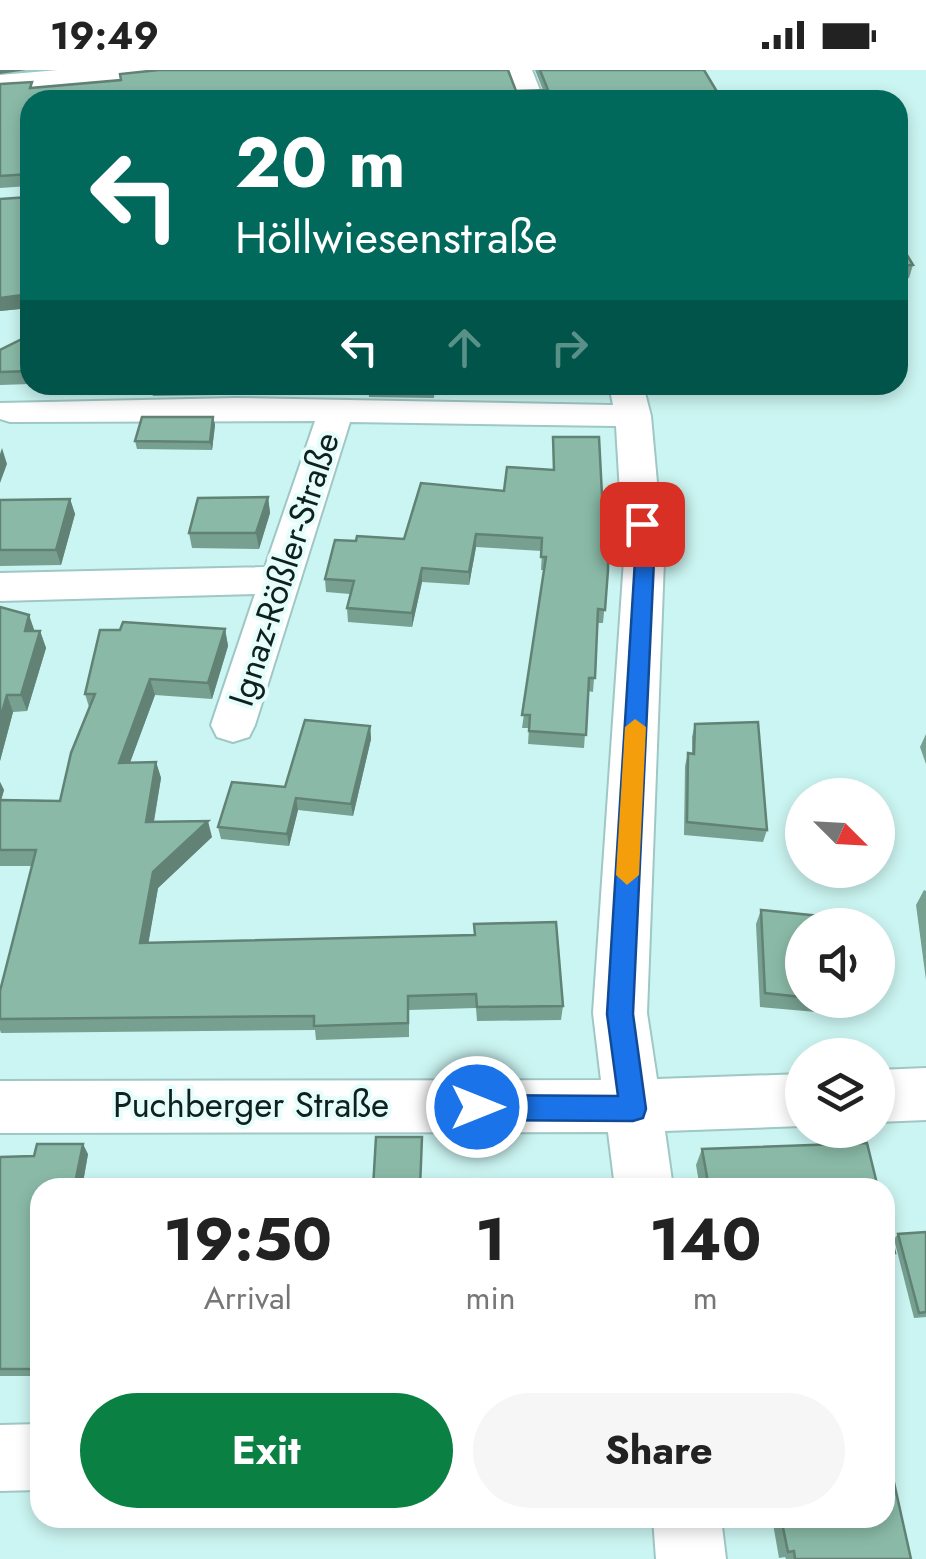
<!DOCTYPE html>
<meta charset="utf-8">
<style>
body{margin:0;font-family:Jost,sans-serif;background:#f6f6f6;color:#222;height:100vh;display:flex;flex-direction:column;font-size:38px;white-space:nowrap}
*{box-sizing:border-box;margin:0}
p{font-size:32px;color:#767676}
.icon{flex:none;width:55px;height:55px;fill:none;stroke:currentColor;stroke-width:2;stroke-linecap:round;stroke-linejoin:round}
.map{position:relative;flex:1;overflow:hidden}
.drawer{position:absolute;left:30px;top:1108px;width:865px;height:350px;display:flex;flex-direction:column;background:#fff;border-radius:30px;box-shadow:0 5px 15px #0003}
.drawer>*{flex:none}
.banner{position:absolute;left:20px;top:20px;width:888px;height:305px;border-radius:30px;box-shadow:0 5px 15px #0003;background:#00695c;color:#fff;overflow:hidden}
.needle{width:65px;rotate:114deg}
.controls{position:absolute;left:785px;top:708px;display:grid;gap:20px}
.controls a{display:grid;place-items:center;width:110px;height:110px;border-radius:50%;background:#fff;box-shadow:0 5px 15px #0003;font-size:50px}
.pin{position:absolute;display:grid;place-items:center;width:85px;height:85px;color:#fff;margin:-42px;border-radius:20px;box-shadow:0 5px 15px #0006}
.me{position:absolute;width:110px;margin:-55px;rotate:90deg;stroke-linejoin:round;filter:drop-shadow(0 0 8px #0008)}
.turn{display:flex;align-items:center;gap:35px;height:210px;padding:0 50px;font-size:45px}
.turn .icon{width:130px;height:130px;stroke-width:2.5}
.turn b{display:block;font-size:70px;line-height:85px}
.lanes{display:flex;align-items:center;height:95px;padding:0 50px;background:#0003;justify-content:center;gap:50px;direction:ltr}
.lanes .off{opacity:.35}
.eta{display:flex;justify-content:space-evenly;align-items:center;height:170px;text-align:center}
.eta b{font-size:60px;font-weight:700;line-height:70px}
.primary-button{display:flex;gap:20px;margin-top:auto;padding:20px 50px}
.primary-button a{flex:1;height:115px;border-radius:60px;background:#0b8043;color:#fff;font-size:40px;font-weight:700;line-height:115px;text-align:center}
.primary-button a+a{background:#f6f6f6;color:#222}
.status{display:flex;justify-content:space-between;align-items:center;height:70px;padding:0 50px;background:#fff;direction:ltr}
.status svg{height:28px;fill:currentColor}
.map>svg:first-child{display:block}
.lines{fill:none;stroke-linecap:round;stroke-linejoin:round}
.minor-casing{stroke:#9fc7c5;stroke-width:4}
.secondary-casing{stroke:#9fc7c5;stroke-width:5}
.minor{fill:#fff;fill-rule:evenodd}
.secondary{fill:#fff;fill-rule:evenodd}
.wall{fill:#77a090}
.shaded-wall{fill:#618275}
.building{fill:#8abaa7;stroke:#618275;stroke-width:2.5}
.route{fill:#1a73e8;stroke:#114b97;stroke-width:2.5}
.slow{fill:#f59e0b}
.labels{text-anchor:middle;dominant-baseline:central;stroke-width:8;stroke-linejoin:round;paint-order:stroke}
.street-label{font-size:35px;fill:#10201f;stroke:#e5fefc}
</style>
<div class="status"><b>19:49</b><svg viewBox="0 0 49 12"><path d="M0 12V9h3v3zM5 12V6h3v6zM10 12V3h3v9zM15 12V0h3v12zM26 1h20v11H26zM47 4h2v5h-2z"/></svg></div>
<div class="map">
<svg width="926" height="1489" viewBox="0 0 926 1489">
<rect width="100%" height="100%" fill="#cbf5f2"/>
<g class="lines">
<defs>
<g id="minor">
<path d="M506,0H532L544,30H518Z"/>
<path d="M609,315H643L651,346L664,490L647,943L657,1009L802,1004V1056L665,1061L673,1118H615L608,1062L0,1063V1011L601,1010L593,943L624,490L616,356L350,352L255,655L249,667L233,672L217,667L211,655L255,524L0,531V503L265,497L315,351L10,352L0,349V333L236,328L613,335Z"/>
<path d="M926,998V1050L878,1052V1000Z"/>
<path d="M40,1354V1420L0,1421V1355Z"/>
<path d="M653,1448H721L726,1489H656Z"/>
</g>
<path id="secondary" d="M58,0H174L159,9L0,23V5Z"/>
</defs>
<use href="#minor" class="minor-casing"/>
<use href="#secondary" class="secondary-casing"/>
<use href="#minor" class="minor"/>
<use href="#secondary" class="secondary"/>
</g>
<g class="wall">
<path d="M535,0H704L722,30H30V238L0,241V129L29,127V116L0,118V14L33,18L543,20Z"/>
<path d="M898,170L913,195L909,208L898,209Z"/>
<path d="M30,265V314L0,315V280Z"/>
<path d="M69,315H219L218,325L153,326L148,315L70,319Z"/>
<path d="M368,315H435L434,328L369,327Z"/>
<path d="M213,347L215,355L212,380L137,379L135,371Z"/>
<path d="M553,367L602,425L608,500L603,553H598L593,622L588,621L584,678L528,674L529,658H522L544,500H541L542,481L476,477L469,515L422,512L412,557L348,552L347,538L350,524L326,522L325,509L356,471L404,469L504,421L553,400Z"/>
<path d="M268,427L270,443L259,479L192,478L189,463Z"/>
<path d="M70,429L75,444L61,495L0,496V430Z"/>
<path d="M0,537L35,561H40L46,578L27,641L13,642L0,691Z"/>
<path d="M225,559L228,576L212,629L155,625L130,692H156L161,708L154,752L212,767L158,818L148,873L563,936L561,950L477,951L476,938L409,940V967L316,970L315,960L1,963L0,960V921L32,796H0V712L4,720L1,730L60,731L89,637L85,624Z"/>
<path d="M695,654L767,760L763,772L684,765L685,696L688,683H692V667Z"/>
<path d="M370,656L371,669L353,746L298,740L289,776L221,769L218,757L285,717Z"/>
<path d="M926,664V694L920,677Z"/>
<path d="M924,820L926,821V910L916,835Z"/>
<path d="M761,840L802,855V930H846L839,944L760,937L756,854Z"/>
<path d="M702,1079L878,1118H700L696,1095Z"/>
<path d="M88,1084L82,1118H40V1306H0V1087Z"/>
<path d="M885,1143L895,1183L885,1195Z"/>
<path d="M926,1162V1247L914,1248L894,1169L898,1164Z"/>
<path d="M772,1448H885L911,1489H786L785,1487L779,1488Z"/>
</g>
<g class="shaded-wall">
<path d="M0,0H27L0,4Z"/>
<path d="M30,224V238L0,241V228Z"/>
<path d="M213,347L215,355L212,380L210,372Z"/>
<path d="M2,378L7,394L0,413V384Z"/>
<path d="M268,427L270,443L259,479L256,463Z"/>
<path d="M70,429L75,444L61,495L56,480Z"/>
<path d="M476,464V477L469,515V502Z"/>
<path d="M422,498V512L412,557V543Z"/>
<path d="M29,545L35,562L25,561Z"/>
<path d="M225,559L228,576L212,629L208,613Z"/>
<path d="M40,561L46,578L27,641L21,625Z"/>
<path d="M150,609L155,625L124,709L119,693Z"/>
<path d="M7,625L13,642L0,691V649Z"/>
<path d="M370,656L371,669L353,746L351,734Z"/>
<path d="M156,692L161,708L151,767L146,752Z"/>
<path d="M0,712L4,720L0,734Z"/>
<path d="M296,728L298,740L289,776L287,764Z"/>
<path d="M208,751L212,767L158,818L146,887L140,873L153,802Z"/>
<path d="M83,1074L88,1084L82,1118H74Z"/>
</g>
<g class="building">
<path d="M159,0H508L516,21L548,20L540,0H704L722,30H30V224L0,228V129L29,127V104L0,106V14L32,12L30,18L121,10L120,4Z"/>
<path d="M898,170L913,195L898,196Z"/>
<path d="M30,265V301L0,302V280Z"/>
<path d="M142,347H213L210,372L135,371Z"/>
<path d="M553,367H599L602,425L609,426L608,500L605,540L598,539L595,608H589L586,665L529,661L530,645H522L546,487H541L542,468L476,464L469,502L422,498L412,543L347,538L354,511L325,509L335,470L356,471L357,466L404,469L421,413L504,421L507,397L554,400Z"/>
<path d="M268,427L256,463H189L198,428Z"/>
<path d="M70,429L56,480H0V430Z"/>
<path d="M0,537L29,545L25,561H40L21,625H7L0,649Z"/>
<path d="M123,552L225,559L208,613L150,609L119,693L156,692L146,752L208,751L153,802L140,873L475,865L474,854L556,852L563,936L477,937L476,924L408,926V953L314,956V946L0,949V921L36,780H0V730L60,731L71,683L95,624H85L100,560H120Z"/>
<path d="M305,650L370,656L351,734L296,728L287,764L218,757L232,712L285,717Z"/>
<path d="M758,652L767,760L687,752L688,683L694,684L695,654Z"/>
<path d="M761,840L839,848V855H802V927L765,923Z"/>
<path d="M376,1067H422L420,1118H373Z"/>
<path d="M867,1073L878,1118H709L702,1079Z"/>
<path d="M37,1074H83L74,1118H40V1299H0V1087L34,1086Z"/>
<path d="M885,1143L895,1183H885Z"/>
<path d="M926,1162V1242L919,1243L898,1164Z"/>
<path d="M885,1390H889L911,1489H795L794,1481L788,1482L781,1448H885Z"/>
</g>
<path class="route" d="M642,448L651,454L654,490L633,944L646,1039L643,1048L633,1051L477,1050L467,1046L464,1037L467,1028L477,1025L618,1026L607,944L635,490L632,454Z"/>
<path class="slow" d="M635,649L646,657L639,805L627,815L616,805L625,657Z"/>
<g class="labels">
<g class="street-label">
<text transform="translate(284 499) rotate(-72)">Ignaz-Rößler-Straße</text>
<text x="251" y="1035">Puchberger Straße</text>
</g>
</g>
</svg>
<div class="controls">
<a><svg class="needle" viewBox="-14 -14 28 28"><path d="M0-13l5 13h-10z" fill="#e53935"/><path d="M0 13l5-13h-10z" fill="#767676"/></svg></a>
<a><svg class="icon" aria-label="sound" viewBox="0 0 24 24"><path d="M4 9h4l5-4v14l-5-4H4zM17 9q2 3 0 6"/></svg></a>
<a><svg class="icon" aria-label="layers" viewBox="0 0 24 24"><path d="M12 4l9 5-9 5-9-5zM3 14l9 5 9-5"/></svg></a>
</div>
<div class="pin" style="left:642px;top:454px;background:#d93025"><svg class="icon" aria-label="arrive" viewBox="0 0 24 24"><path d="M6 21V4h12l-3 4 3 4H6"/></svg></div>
<svg class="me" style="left:477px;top:1037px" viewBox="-20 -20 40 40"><circle r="17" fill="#1a73e8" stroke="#fff" stroke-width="3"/><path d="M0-11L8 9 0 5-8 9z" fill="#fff"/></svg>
<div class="banner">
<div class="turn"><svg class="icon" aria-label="left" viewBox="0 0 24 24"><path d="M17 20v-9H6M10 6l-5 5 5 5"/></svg><div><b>20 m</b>Höllwiesenstraße</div></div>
<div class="lanes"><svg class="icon" aria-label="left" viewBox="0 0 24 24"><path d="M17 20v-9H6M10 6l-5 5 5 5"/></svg><svg class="icon off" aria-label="ahead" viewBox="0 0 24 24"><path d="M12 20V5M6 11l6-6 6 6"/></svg><svg class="icon off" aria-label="right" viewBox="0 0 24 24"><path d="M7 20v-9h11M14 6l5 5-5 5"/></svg></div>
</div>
<section class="drawer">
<div class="eta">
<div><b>19:50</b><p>Arrival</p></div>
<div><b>1</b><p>min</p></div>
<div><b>140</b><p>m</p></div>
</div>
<div class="primary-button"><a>Exit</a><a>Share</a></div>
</section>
</div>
